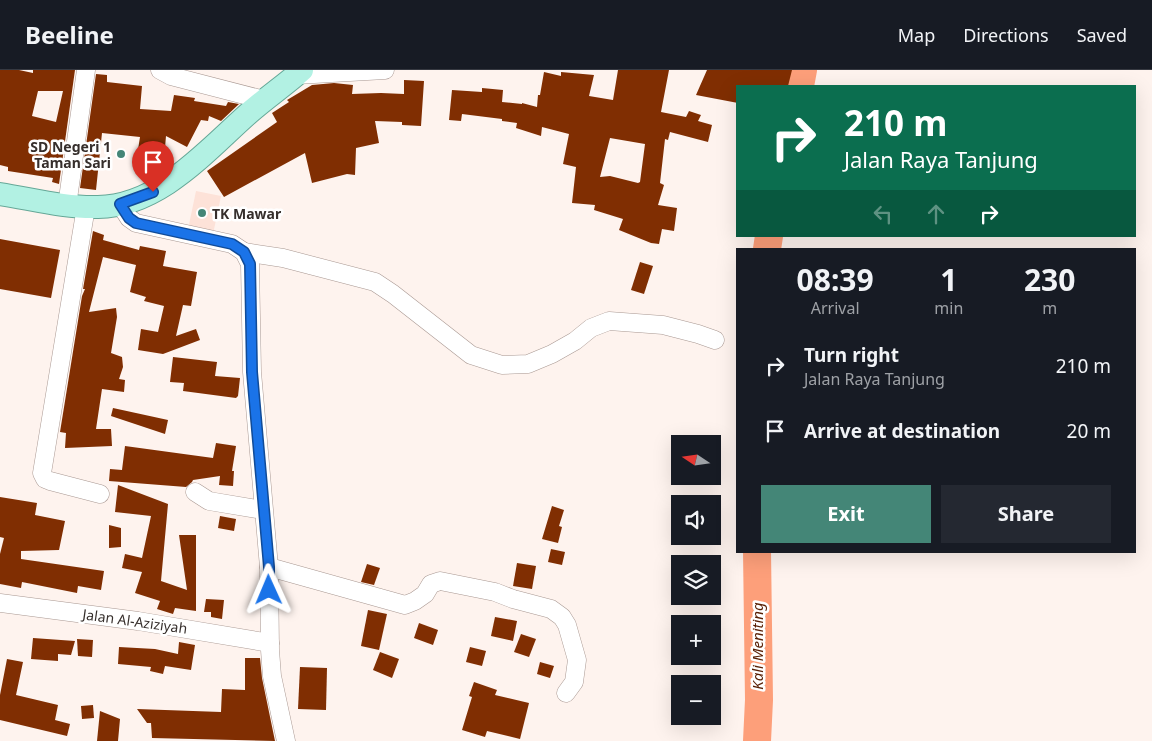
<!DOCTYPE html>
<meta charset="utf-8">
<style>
body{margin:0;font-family:"Noto Sans",sans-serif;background:#242831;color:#f1f3f6;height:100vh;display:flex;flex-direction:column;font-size:19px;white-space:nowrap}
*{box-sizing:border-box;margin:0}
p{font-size:16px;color:#9ea1a6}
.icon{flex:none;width:28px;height:28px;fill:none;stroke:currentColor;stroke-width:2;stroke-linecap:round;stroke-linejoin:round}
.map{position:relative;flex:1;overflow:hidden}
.details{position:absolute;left:736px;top:178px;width:400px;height:305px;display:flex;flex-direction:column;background:#171b24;border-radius:0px;box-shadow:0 5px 20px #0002}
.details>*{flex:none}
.top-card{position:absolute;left:736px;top:15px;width:400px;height:152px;border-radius:0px;box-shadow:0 5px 20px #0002;background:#0b6e4f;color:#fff;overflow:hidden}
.needle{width:32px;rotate:283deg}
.buttons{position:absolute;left:671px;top:365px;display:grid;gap:10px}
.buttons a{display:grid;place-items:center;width:50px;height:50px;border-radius:0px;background:#171b24;box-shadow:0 5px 20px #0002;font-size:25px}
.pin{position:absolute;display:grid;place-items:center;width:42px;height:42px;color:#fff;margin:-51px -21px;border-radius:50% 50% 50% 0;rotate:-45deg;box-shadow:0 0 5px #0007}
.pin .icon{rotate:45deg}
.me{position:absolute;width:55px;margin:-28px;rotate:359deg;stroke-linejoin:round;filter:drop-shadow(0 0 4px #0008)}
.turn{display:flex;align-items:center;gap:18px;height:105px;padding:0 25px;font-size:22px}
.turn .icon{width:65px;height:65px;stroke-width:2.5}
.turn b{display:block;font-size:35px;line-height:42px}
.lanes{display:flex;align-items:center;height:48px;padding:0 25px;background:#0003;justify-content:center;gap:25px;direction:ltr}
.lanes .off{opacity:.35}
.eta{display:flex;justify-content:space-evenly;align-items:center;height:85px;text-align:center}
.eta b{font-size:30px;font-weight:700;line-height:35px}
.primary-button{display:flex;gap:10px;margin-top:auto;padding:10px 25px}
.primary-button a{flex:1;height:58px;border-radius:0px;background:#448677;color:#fff;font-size:20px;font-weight:700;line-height:58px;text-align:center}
.primary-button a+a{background:#242831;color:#f1f3f6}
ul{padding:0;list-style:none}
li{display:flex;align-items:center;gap:15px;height:65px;padding:0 25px}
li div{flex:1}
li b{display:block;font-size:19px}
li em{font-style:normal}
header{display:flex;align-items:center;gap:30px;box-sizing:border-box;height:70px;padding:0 25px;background:#171b24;border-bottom:1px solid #363941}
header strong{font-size:24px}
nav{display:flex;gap:28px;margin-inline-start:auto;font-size:18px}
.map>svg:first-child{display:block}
.built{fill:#fde2d8}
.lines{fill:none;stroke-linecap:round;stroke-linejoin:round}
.river{stroke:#fd9f7a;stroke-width:28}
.building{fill:#802e02;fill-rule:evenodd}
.minor-casing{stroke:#a99892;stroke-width:19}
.major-casing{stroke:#65a797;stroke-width:24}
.minor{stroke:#fff;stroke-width:18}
.major{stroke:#b2f1e3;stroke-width:22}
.route-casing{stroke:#114b97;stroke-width:12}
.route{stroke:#1a73e8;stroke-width:9}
.poi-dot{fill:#448677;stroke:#fff;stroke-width:2}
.labels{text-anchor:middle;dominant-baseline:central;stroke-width:5;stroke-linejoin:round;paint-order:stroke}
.poi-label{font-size:14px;font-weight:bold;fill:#362f2c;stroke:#fff;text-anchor:end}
.street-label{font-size:14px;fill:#362f2c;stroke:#fff}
.water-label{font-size:15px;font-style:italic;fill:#581f04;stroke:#fff}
</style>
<header>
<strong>Beeline</strong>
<nav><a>Map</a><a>Directions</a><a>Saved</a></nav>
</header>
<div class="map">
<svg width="1152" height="671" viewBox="0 0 1152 671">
<rect width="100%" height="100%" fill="#fef3ee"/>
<path class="built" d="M196,121L221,126L212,169L187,164Z"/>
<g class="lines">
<g class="river">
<path d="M800,16L803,0"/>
<path d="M767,179L769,166"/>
<path d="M757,671L759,630L757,481"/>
</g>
</g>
<g class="building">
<path d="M0,0H19L33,3V0H75L59,114L52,112L53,108L8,101V97L0,95ZM38,21H63L56,52L32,46Z"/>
<path d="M618,0H669L661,42L686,47L689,41L701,45L698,51L712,55L708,72L670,62L668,70L665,69L660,113L664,115L658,135L677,138L674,161L662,159L659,174L651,173L619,160L623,149L594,140L595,135L572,133L576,97L563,94L569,64L542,57L541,66L516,58L517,53L502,51V49L462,44L461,51L449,50L452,20L482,22V18L503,20L502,32L522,34V33L537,37L538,25H540L544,2L561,6V2L594,5L589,26L613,30ZM610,68L645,74L640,112L638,113L610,106L600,107Z"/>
<path d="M707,0H792L788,16H738V33L696,25Z"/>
<path d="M96,4L107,5V12L142,16L140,39L171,41L174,25L195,28L194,31L226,36L228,32L239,34L221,51L209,46L208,51L201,50L187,77L166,66L164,89L137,86L140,67L102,63L96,120L80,118Z"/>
<path d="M404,10L424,11L421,56L402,55V52L375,51L379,73L356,78L355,105L347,104L312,113L305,83L224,127L207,101L277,52L272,43L289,32L287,30L312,15L334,13L353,15L352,24L381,23L404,24Z"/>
<path d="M93,161L104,165L103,170L139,180L140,176L166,181L163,196L197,202L191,236L183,235L176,266L196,259L200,270L163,284L138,280L141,259L158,262L164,236L144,231L146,227L130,222L136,195L103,187L89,242L116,238L117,247L111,283L122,287L123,297L119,309L125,310L124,322L102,319L96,359H111L112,376L65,378L66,363L60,362L82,226L85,219H83Z"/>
<path d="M0,169L60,180L51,228L0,219Z"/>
<path d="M640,192L653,196L644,224L631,220Z"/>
<path d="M173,287L217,292L215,306L240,308L238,326L236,328L183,321L184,313L170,312Z"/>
<path d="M113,338L168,350L165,364L111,346Z"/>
<path d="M216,373L236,376L232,401H234L233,416L219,415L220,406L193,410L192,412L186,417L109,411L110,399L122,400L125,376L213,388Z"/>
<path d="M118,415L168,434L161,511L187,520L179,465H196V541L175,538L173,544L157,539L160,531L135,523L142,502L122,498L125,484L142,488L151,446L115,442Z"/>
<path d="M0,427L37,433L35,445L65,451L59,480L21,481V489L104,501L101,520L78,516L77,523L22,512L21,518L0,514V484L4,468L0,467Z"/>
<path d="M552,436L564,440L559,456L562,457L558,473L542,469Z"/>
<path d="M220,446L236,449L234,461L218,458Z"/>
<path d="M109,455L121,458V477L109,478Z"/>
<path d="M551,479L565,482L562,495L548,492Z"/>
<path d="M517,493L536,496L532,519L513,516Z"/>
<path d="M367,494L380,498L374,515L361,512Z"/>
<path d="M206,529L224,530L222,549L211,547V542H204Z"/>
<path d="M368,540L387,544L379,580L361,576Z"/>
<path d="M495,547L517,551L513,571L491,566Z"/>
<path d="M419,553L438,560L433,575L414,568Z"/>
<path d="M521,564L536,569L529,587L514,582Z"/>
<path d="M33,568L75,571L71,585L58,584V591L31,589Z"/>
<path d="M77,569L93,570L92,587L78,586Z"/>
<path d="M179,572L195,575L191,600L165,596L163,604L150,601L151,597L118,594L119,577L155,579L178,584Z"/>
<path d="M470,577L486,581L482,596L466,592Z"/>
<path d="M380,582L399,589L392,608L373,600Z"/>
<path d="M245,588H260L262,608L275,671L152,668L151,653H147L137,639L221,642L222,619L245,620Z"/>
<path d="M7,589L23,592L16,625L58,635L55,650L70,654L67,666L0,650V625Z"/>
<path d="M540,592L554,596L550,608L537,604Z"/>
<path d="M300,597L327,598L326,640L298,639Z"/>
<path d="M474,612L497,620L495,625L529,633L520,669L487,661L485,667L462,660L472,627L469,626Z"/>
<path d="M93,635L94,648L82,649L81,636Z"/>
<path d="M100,641L120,649L118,671H97Z"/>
</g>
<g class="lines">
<defs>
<g id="minor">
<path d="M160,0L171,6L264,30"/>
<path d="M296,5L385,0"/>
<path d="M120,134L129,148L136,153L232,174L244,182L250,194L252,302L269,497L270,580L272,606L286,671"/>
<path d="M67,136L86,0"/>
<path d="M86,137L42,403L45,409L50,411L100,424"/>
<path d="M244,182L283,188L375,212L393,224L471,285L502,295L528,294L552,284L575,271L591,258L609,251L663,255L698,264L715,270"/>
<path d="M195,422L209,431L263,440"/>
<path d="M269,497L405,535L415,531L425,524L431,514L440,511L495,522L513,529L551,539L562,547L567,555L577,590L574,612L566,623"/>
<path d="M0,533L138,551L270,573"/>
</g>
<path id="major" d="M0,124C32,129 65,138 98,137C160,136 206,81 249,43C266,28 285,15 302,0"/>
</defs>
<use href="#minor" class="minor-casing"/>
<use href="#major" class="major-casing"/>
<use href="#minor" class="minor"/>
<use href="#major" class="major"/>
</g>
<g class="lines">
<defs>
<path id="route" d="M153,122L120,134L129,148L136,153L232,174L244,182L250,194L252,302L269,497V520"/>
</defs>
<use href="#route" class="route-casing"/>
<use href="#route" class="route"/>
</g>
<g class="poi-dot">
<circle cx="121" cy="84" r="5"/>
<circle cx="202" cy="143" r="5"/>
</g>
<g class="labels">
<g class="poi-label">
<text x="111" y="76">SD Negeri 1<tspan x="111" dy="16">Taman Sari</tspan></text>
<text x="212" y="143" text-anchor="start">TK Mawar</text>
</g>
<g class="street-label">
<text transform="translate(135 551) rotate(8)">Jalan Al-Aziziyah</text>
</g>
<g class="water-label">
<text transform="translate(757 576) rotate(-90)">Kali Meniting</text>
</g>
</g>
</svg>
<div class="buttons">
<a><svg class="needle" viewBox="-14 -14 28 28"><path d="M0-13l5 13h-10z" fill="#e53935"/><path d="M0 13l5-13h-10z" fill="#9ea1a6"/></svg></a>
<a><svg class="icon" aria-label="sound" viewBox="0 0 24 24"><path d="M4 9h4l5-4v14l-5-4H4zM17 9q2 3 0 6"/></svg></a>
<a><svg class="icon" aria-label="layers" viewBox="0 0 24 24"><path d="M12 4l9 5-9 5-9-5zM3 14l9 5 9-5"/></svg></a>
<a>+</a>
<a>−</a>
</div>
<div class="pin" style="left:153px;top:122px;background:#d93025"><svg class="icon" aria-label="arrive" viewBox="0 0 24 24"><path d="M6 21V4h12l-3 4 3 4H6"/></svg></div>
<svg class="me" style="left:269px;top:520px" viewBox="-20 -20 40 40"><path d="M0-17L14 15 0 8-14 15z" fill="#1a73e8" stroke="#fff" stroke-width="4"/></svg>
<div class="top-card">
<div class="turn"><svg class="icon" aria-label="right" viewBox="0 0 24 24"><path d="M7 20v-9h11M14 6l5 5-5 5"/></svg><div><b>210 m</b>Jalan Raya Tanjung</div></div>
<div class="lanes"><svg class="icon off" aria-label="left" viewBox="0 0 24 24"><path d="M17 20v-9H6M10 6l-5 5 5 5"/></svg><svg class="icon off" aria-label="ahead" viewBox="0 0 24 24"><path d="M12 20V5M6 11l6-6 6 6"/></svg><svg class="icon" aria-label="right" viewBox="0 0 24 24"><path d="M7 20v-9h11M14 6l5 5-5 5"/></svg></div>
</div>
<section class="details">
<div class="eta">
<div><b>08:39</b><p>Arrival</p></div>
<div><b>1</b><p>min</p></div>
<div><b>230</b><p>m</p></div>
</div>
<ul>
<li><svg class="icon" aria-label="right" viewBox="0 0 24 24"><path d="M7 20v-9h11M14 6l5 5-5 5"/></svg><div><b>Turn right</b><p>Jalan Raya Tanjung</p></div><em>210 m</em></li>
<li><svg class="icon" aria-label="arrive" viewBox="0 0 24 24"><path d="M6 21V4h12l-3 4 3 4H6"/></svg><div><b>Arrive at destination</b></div><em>20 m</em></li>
</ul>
<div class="primary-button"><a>Exit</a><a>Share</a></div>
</section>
</div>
